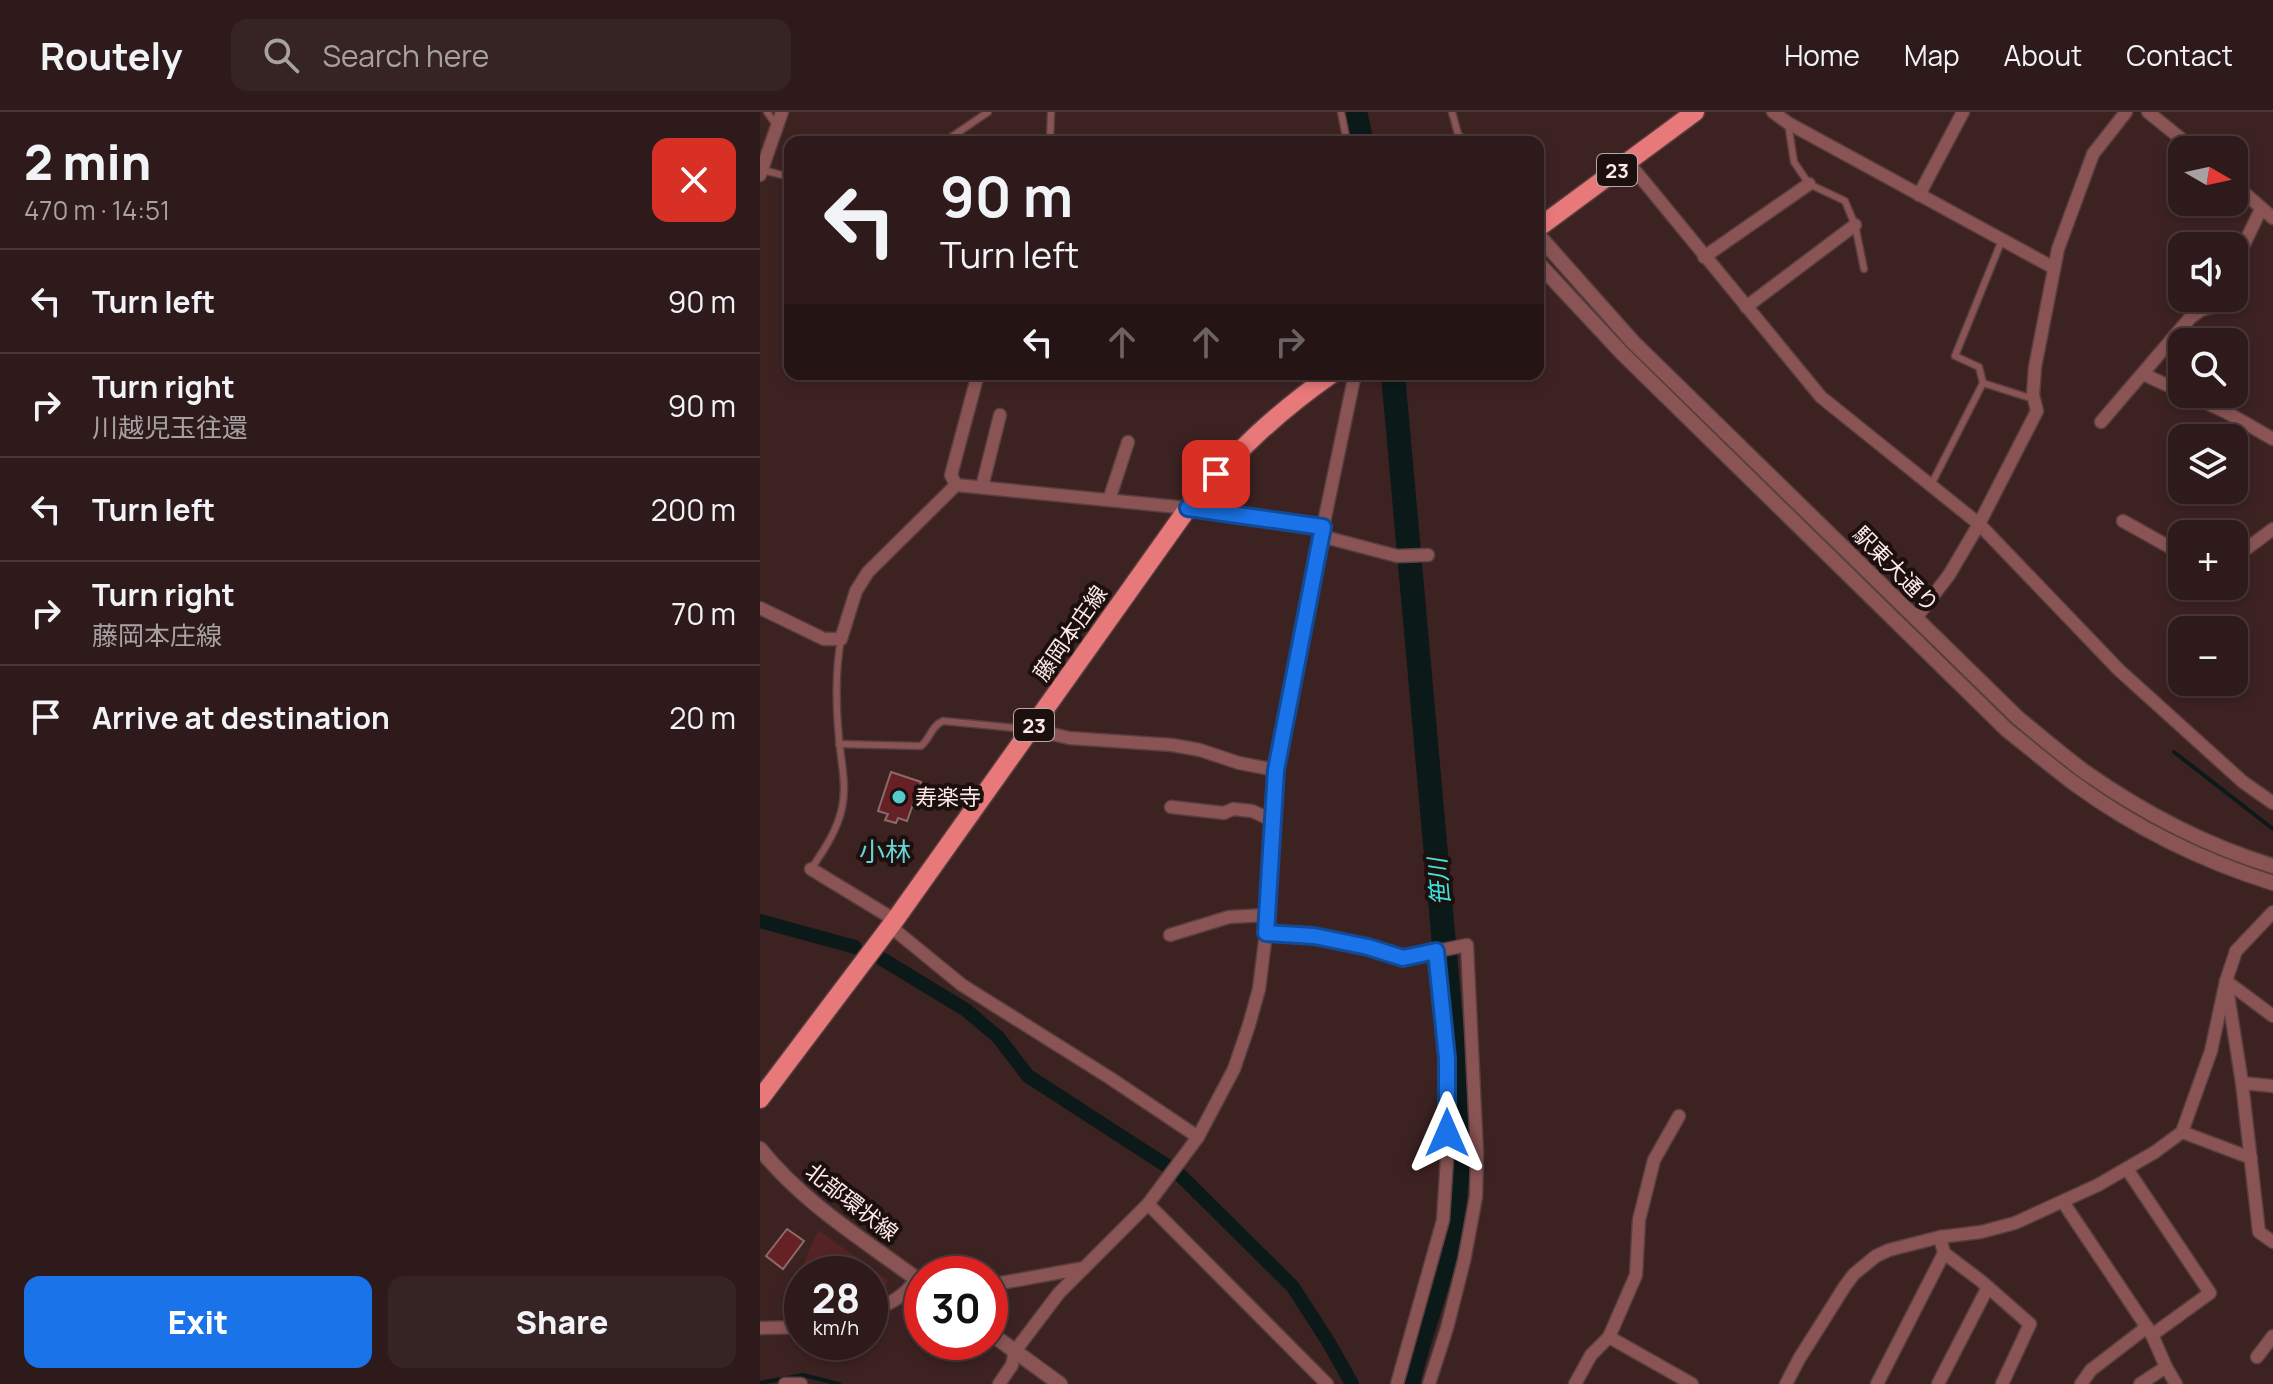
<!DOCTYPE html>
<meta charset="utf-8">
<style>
body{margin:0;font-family:Manrope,"Noto Sans JP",sans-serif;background:#362323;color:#f1f3f6;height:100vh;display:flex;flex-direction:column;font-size:30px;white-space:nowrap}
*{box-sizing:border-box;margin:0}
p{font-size:26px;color:#a7a1a2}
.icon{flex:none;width:44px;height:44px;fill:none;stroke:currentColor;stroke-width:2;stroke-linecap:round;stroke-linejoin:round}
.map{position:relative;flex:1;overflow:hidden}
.side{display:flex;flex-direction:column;background:#2e1a1a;width:760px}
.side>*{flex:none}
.banner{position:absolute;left:24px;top:24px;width:760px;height:244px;border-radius:16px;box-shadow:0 4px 12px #0003,0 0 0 2px #493839;background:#2e1a1a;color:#f1f3f6;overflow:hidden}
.needle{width:52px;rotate:99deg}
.controls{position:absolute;left:1408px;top:24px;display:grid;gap:16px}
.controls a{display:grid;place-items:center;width:80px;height:80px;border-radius:16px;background:#2e1a1a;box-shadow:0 4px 12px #0003,0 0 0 2px #493839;font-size:40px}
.speed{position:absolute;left:24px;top:1144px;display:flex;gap:16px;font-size:40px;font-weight:700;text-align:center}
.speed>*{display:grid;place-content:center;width:104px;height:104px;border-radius:50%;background:#2e1a1a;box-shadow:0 4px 12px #0003,0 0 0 2px #493839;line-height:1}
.speed small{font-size:20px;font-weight:400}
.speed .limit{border:12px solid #d22;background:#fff;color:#111}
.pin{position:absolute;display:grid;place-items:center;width:68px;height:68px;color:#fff;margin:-34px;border-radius:16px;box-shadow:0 4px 12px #0006}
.me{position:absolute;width:88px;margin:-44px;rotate:0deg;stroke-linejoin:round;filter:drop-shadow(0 0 6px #0008)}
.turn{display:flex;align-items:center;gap:28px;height:168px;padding:0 24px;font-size:36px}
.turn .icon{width:104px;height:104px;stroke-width:2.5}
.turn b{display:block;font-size:56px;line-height:68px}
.lanes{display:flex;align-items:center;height:76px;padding:0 24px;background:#0003;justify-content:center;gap:40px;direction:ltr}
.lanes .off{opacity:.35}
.round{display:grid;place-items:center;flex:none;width:84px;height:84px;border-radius:16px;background:#362323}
.overview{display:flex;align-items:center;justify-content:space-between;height:136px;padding:0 24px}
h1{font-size:48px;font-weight:800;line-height:60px}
.button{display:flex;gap:16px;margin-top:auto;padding:16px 24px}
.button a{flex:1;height:92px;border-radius:16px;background:#1a73e8;color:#fff;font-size:32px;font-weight:800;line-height:92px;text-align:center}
.button a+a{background:#362323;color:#f1f3f6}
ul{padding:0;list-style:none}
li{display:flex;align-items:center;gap:24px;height:104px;padding:0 24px;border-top:2px solid #493839}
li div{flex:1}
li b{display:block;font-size:30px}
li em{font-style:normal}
header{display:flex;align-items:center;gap:48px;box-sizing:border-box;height:112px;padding:0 40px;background:#2e1a1a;border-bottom:2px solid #493839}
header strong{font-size:38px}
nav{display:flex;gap:44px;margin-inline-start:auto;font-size:28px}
.search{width:560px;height:72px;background:#362323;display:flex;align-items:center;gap:20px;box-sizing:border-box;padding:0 28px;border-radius:16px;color:#a7a1a2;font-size:30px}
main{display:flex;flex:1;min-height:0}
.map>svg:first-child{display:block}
.green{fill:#542425}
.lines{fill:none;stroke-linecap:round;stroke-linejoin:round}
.stream{stroke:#0b1919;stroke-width:4}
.canal{stroke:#0b1919;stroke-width:14}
.river{stroke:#0b1919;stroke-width:24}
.building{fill:#672025;stroke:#8b6b6a;stroke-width:2}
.service-casing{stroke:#583e3e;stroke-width:9}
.minor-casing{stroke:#583e3e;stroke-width:15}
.tertiary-casing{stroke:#583e3e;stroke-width:17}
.primary-casing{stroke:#583e3e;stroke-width:21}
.service{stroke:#8a5454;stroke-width:6}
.minor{stroke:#8a5454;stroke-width:12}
.tertiary{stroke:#8a5454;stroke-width:14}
.primary{stroke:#e8797a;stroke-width:18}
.route-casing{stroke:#114b97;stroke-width:20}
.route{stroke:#1a73e8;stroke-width:14}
.poi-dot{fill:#53cdca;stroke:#1c100f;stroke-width:3}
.labels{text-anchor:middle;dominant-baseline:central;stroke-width:8;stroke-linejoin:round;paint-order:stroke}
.shield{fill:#1c100f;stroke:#b9a8a7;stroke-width:2}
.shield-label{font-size:20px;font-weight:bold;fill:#fce9e8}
.street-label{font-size:22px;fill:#fce9e8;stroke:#1c100f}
.poi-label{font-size:22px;fill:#fce9e8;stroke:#1c100f;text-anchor:start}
.water-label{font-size:24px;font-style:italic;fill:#3de5e1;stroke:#1c100f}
.quarter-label{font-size:26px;fill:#68d4d1;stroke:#1c100f}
</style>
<header>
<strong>Routely</strong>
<div class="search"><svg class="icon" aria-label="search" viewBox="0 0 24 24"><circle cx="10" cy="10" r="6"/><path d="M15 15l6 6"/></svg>Search here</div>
<nav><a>Home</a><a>Map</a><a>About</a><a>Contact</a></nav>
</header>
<main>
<section class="side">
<div class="overview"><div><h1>2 min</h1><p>470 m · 14:51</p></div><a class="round" style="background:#d93025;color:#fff"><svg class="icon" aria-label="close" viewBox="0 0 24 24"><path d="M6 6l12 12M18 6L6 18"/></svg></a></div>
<ul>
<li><svg class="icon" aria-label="left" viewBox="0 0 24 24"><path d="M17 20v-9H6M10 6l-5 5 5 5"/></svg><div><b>Turn left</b></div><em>90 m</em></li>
<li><svg class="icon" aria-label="right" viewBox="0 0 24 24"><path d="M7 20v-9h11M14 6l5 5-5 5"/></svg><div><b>Turn right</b><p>川越児玉往還</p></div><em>90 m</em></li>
<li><svg class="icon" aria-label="left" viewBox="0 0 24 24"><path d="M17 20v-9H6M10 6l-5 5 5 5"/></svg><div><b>Turn left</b></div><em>200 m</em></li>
<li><svg class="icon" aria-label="right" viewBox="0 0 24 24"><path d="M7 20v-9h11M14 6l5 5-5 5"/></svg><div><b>Turn right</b><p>藤岡本庄線</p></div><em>70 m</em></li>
<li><svg class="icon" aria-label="arrive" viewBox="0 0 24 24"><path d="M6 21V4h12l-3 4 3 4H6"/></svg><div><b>Arrive at destination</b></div><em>20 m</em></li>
</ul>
<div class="button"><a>Exit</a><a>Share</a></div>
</section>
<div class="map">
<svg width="1513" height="1272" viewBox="0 0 1513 1272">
<rect width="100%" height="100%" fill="#3d2222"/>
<path class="green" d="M58,1118L128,1168L117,1190L110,1193V1162H42V1175L35,1171Z"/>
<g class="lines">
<g class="stream">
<path d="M1414,640L1513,717"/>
<path d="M0,1271L43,1263L79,1272"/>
</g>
<g class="canal">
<path d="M0,809L95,835"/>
<path d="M122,847L206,898L238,925L268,964L407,1054"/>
<path d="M419,1062L533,1175L569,1231L592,1272"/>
</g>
<g class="river">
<path d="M595,0L602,30"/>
<path d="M633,262L700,1011C699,1061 695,1110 681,1159C671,1196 656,1234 648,1272"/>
</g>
</g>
<g class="building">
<path d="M131,660L161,670L147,709L138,706L136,711L125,708L128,702L118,699Z"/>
<path d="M27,1117L44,1129L23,1157L6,1144Z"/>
</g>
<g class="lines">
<defs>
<g id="service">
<path d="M7,0L16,13"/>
<path d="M581,0L587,30"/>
<path d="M692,0L698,22L705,30"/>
<path d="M1028,11L1034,50L1049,72L1085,89L1095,113L1104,157"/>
<path d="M184,30L228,0"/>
<path d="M290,30L291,0"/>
<path d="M3,58L30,65"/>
<path d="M1223,271L1267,285H1273"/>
<path d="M1171,373L1223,271L1219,255L1195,244L1242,128"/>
<path d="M79,632L161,634C170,627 171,614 183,609L267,617"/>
<path d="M51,757C64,738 77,719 82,696C87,673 81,650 79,627C76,595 75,559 81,527"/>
</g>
<g id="minor">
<path d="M1013,0L1028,11L1294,156"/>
<path d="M1388,0L1435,38"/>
<path d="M868,50L1061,285L1219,412L1359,558L1483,670L1513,691"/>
<path d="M0,63L22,0"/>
<path d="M1474,72L1513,106"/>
<path d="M1159,83L1203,0"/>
<path d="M944,145L1049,72"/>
<path d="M1474,153L1501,97"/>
<path d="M986,195L1095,113"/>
<path d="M1383,262L1422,280"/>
<path d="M1427,282L1466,300L1513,327"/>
<path d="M1341,310L1430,206L1441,198L1462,192L1464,186"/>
<path d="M196,373L428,396L563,415"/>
<path d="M196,373L191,363L218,262"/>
<path d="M222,375L240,303"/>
<path d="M349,388L368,330"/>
<path d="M1363,409L1422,442"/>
<path d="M561,424L637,444L668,443"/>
<path d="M1474,446L1513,417"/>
<path d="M0,496L64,527H81L96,479L108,460L196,373"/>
<path d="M1155,507L1189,463L1219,412L1277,299L1273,283L1275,255L1298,137L1333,42L1366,0"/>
<path d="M271,617L309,626L412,633L440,638L479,651L516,658"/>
<path d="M411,695L464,701L473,697L492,699L512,708"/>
<path d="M51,757L135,808"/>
<path d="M131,815L202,873L350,966L438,1025"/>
<path d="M506,821L554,824L608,835L643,846L707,833L717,1042L716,1085L704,1149L687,1216L669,1272"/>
<path d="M410,823L469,805L507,803"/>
<path d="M1466,869L1513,904"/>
<path d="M1467,876L1482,971L1499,1120L1513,1130"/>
<path d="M1482,971L1513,974"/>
<path d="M1422,1020L1491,1046"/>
<path d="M1367,1057L1450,1181L1392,1223"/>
<path d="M1303,1090L1392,1223L1406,1255L1416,1272"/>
<path d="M388,1092L567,1272"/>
<path d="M1180,1125L1184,1141L1221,1169L1270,1212L1242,1272"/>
<path d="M230,1173L324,1156"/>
<path d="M110,1199C130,1192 144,1185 156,1167"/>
<path d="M0,1216L42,1215"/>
<path d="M849,1225L932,1272"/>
<path d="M1497,1245L1513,1224"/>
<path d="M25,1272H41"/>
<path d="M239,1272L252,1253L255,1239L299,1181L388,1092L438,1025L474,957L489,913L499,877L506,821L516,658L563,415L595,262"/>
<path d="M637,1272L683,1108L687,1046V946L676,839"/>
<path d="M815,1272L831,1243L849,1225L876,1163L879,1108L894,1048L919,1004"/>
<path d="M1026,1272L1039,1247L1085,1174L1094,1162L1116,1144L1129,1138L1180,1125L1221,1120L1255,1111L1338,1073L1395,1040L1422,1020L1451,939L1466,869L1476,839L1513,800"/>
<path d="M1117,1272L1184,1141"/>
<path d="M1178,1272L1228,1175"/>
<path d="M1321,1272L1331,1258L1387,1215"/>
<path d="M1380,1272L1406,1255"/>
</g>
<g id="tertiary">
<path d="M778,123L873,230L1258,606C1280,624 1302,643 1325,660C1382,700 1447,734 1513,754"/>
<path d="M778,151L862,241L1247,618C1270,636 1292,655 1315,672C1374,715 1443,749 1513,771"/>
<path d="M0,1037C45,1093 106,1129 162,1171"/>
<path d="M230,1221L300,1272"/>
</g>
<g id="primary">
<path d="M778,116L935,0"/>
<path d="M0,987L135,808L428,396C473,342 515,302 572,262"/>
</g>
</defs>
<use href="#service" class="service-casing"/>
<use href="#minor" class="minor-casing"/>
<use href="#tertiary" class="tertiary-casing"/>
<use href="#primary" class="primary-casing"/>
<use href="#service" class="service"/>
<use href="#minor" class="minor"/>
<use href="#tertiary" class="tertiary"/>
<use href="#primary" class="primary"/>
</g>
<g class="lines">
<defs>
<path id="route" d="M456,362L428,396L563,415L516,658L506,821L554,824L608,835L643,846L676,839L687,946V1021"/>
</defs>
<use href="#route" class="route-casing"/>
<use href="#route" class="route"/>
</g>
<circle class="poi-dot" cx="139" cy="685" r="8"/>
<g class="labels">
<g class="shield">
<rect x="837" y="42" width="40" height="32" rx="6"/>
<rect x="254" y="597" width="40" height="32" rx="6"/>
</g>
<g class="shield-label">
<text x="857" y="58">23</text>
<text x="274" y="613">23</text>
</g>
<g class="street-label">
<text transform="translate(1136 457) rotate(45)">駅東大通り</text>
<text transform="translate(310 521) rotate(-55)">藤岡本庄線</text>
<text transform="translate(92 1090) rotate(38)">北部環状線</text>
</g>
<g class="poi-label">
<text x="155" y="685">寿楽寺</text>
</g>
<g class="water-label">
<text transform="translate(678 770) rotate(-95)">笹川</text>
</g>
<g class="quarter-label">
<text x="125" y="739">小林</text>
</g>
</g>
</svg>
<div class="controls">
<a><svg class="needle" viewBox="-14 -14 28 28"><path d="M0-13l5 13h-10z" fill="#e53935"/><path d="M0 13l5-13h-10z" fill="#a7a1a2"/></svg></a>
<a><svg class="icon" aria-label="sound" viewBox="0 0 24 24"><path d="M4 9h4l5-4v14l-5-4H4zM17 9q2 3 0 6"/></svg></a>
<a><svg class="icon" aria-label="search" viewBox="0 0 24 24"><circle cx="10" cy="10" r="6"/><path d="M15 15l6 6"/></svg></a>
<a><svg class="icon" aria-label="layers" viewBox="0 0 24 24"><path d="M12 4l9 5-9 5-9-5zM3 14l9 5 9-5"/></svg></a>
<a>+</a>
<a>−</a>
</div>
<div class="speed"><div>28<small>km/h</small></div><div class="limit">30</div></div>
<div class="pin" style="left:456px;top:362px;background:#d93025"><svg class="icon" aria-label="arrive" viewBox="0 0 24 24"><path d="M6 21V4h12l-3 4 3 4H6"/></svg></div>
<svg class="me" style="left:687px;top:1021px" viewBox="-20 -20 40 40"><path d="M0-17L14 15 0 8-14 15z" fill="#1a73e8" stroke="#fff" stroke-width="4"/></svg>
<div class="banner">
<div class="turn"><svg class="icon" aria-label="left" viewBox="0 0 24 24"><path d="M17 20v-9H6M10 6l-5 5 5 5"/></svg><div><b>90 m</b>Turn left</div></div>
<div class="lanes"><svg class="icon" aria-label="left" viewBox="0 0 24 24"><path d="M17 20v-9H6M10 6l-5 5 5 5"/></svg><svg class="icon off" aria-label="ahead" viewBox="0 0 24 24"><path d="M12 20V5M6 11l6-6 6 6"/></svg><svg class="icon off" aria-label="ahead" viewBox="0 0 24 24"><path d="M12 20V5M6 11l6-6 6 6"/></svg><svg class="icon off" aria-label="right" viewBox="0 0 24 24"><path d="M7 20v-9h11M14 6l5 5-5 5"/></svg></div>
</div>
</div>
</main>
